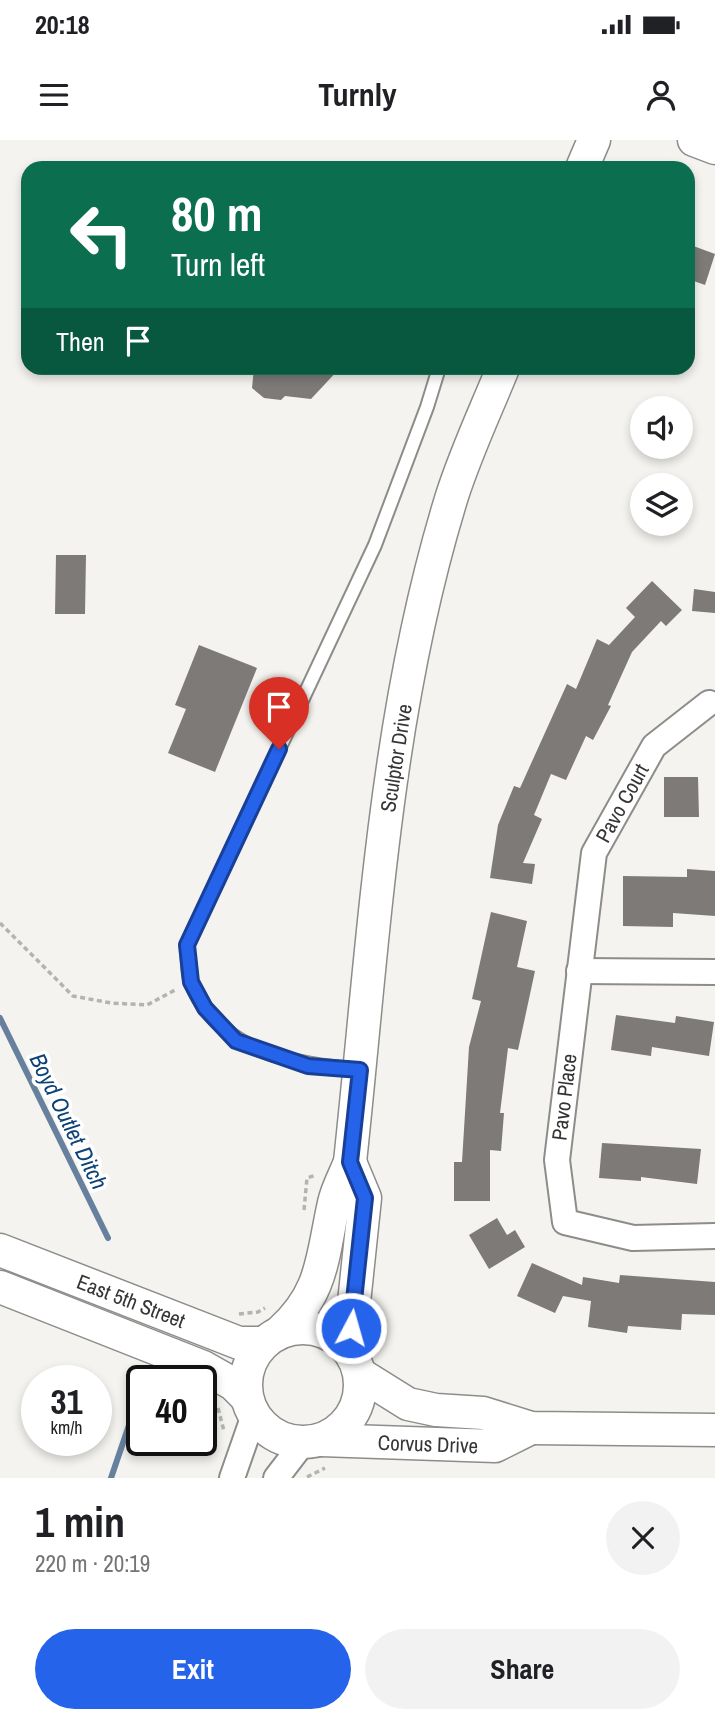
<!DOCTYPE html>
<meta charset="utf-8">
<style>
body{margin:0;font-family:"Archivo Narrow",sans-serif;background:#f2f2f2;color:#202124;height:100vh;display:flex;flex-direction:column;font-size:26px;white-space:nowrap}
*{box-sizing:border-box;margin:0}
p{font-size:23px;color:#757577}
.icon{flex:none;width:38px;height:38px;fill:none;stroke:currentColor;stroke-width:2;stroke-linecap:round;stroke-linejoin:round}
.map{position:relative;height:1338px;overflow:hidden}
.drawer{display:flex;flex-direction:column;background:#fff;flex:1}
.drawer>*{flex:none}
.top-card{position:absolute;left:21px;top:21px;width:674px;height:214px;border-radius:21px;box-shadow:0 4px 10px #0003;background:#0b6e4f;color:#fff;overflow:hidden}
.controls{position:absolute;left:630px;top:256px;display:grid;gap:14px}
.controls a{display:grid;place-items:center;width:63px;height:63px;border-radius:50%;background:#fff;box-shadow:0 4px 10px #0003;font-size:35px}
.speed{position:absolute;left:21px;top:1225px;display:flex;gap:14px;font-size:35px;font-weight:700;text-align:center}
.speed>*{display:grid;place-content:center;width:91px;height:91px;border-radius:50%;background:#fff;box-shadow:0 4px 10px #0003;line-height:1}
.speed small{font-size:18px;font-weight:400}
.speed .limit{border:4px solid #111;border-radius:10px;background:#fff;color:#111}
.pin{position:absolute;display:grid;place-items:center;width:60px;height:60px;color:#fff;margin:-72px -30px;border-radius:50% 50% 50% 0;rotate:-45deg;box-shadow:0 0 7px #0007}
.pin .icon{rotate:45deg}
.me{position:absolute;width:77px;margin:-38px;rotate:6deg;stroke-linejoin:round;filter:drop-shadow(0 0 5px #0008)}
.turn{display:flex;align-items:center;gap:24px;height:147px;padding:0 35px;font-size:32px}
.turn .icon{width:91px;height:91px;stroke-width:2.5}
.turn b{display:block;font-size:49px;line-height:60px}
.then{display:flex;align-items:center;height:66px;padding:0 35px;background:#0003;gap:14px;font-size:26px}
.round{display:grid;place-items:center;flex:none;width:74px;height:74px;border-radius:37px;background:#f2f2f2}
.overview{display:flex;align-items:center;justify-content:space-between;height:119px;padding:0 35px}
h1{font-size:42px;font-weight:800;line-height:52px}
.cta{display:flex;gap:14px;margin-top:auto;padding:14px 35px}
.cta a{flex:1;height:80px;border-radius:42px;background:#2563eb;color:#fff;font-size:28px;font-weight:800;line-height:80px;text-align:center}
.cta a+a{background:#f2f2f2;color:#202124}
.status{display:flex;justify-content:space-between;align-items:center;height:49px;padding:0 35px;background:#fff;direction:ltr}
.status svg{height:19px;fill:currentColor}
header{display:flex;justify-content:space-between;align-items:center;height:91px;padding:0 35px;background:#fff;font-size:32px;font-weight:800}
.map>svg:first-child{display:block}
.lines{fill:none;stroke-linecap:round;stroke-linejoin:round}
.stream{stroke:#67809d;stroke-width:6}
.building{fill:#7d7a78}
.service-casing{stroke:#8d8c89;stroke-width:16}
.minor-casing{stroke:#8d8c89;stroke-width:28}
.tertiary-casing{stroke:#8d8c89;stroke-width:35}
.path{stroke:#b4b3b0;stroke-width:3.5;stroke-dasharray:5 3.5;stroke-linecap:butt}
.service{stroke:#fff;stroke-width:12}
.minor{stroke:#fff;stroke-width:24}
.tertiary{stroke:#fff;stroke-width:32}
.route-casing{stroke:#184099;stroke-width:18}
.route{stroke:#2563eb;stroke-width:12}
.labels{text-anchor:middle;dominant-baseline:central;stroke-width:7;stroke-linejoin:round;paint-order:stroke}
.street-label{font-size:21px;fill:#353534;stroke:#fff}
.water-label{font-size:23px;font-style:italic;fill:#0c4276;stroke:#fff}
</style>
<div class="status"><b>20:18</b><svg viewBox="0 0 49 12"><path d="M0 12V9h3v3zM5 12V6h3v6zM10 12V3h3v9zM15 12V0h3v12zM26 1h20v11H26zM47 4h2v5h-2z"/></svg></div>
<header><svg class="icon" aria-label="menu" viewBox="0 0 24 24"><path d="M4 6h16M4 12h16M4 18h16"/></svg>Turnly<svg class="icon" aria-label="person" viewBox="0 0 24 24"><circle cx="12" cy="8" r="4"/><path d="M4 21q1-7 8-7t8 7"/></svg></header>
<div class="map">
<svg width="715" height="1338" viewBox="0 0 715 1338">
<rect width="100%" height="100%" fill="#f4f3ef"/>
<g class="lines">
<g class="stream">
<path d="M0,878L108,1098"/>
<path d="M144,1241L145,1238"/>
<path d="M111,1338L142,1247"/>
</g>
</g>
<g class="building">
<path d="M688,104L715,114L705,145L688,139Z"/>
<path d="M254,228H340L311,259L285,256L281,260L264,258L252,248Z"/>
<path d="M56,415H86L85,474H55Z"/>
<path d="M652,441L682,470L666,486L661,481L632,512L608,565L611,566L593,600L586,596L566,640L551,634L534,675L542,679L523,723L535,724L532,744L490,738L498,685L514,646L520,648L567,544L576,549L597,499L609,505L635,477L626,468Z"/>
<path d="M694,449L715,452V473L692,471Z"/>
<path d="M199,505L257,528L215,632L168,613L186,569L175,565Z"/>
<path d="M664,637H698L699,677H664Z"/>
<path d="M687,729L715,731V776L673,773V787L623,786V736L687,737Z"/>
<path d="M491,772L527,781L517,827L535,831L518,910L508,908L500,973H504L501,1011L490,1010V1061H454V1022H462L469,907L481,861L472,859Z"/>
<path d="M616,875L675,883L676,876L714,882L709,916L652,907L651,916L611,910Z"/>
<path d="M602,1003L701,1009L697,1044L641,1037V1041L599,1038Z"/>
<path d="M497,1078L507,1095L515,1090L525,1107L489,1129L469,1095Z"/>
<path d="M532,1123L582,1145L583,1137L619,1143L620,1135L715,1142V1175L682,1174L681,1190L628,1186L627,1193L588,1187L591,1161L563,1156L555,1173L517,1156Z"/>
</g>
<g class="lines">
<defs>
<path id="service" d="M360,930C294,924 219,913 191,843C187,832 188,817 187,805L375,405L427,267L439,228"/>
<g id="minor">
<path d="M709,563L654,606L594,713L557,1020L565,1082L633,1098L715,1096"/>
<path d="M579,831L715,832"/>
<path d="M232,1338L254,1275"/>
<path d="M276,1338L303,1303"/>
</g>
<g id="tertiary">
<path d="M694,0L715,8"/>
<path d="M582,28L594,0"/>
<path d="M0,1110L239,1203H263"/>
<path d="M0,1147L203,1227L233,1244L246,1257"/>
<circle cx="303" cy="1245" r="57"/>
<path d="M280,1192C324,1153 322,1116 334,1063C337,1049 345,1035 350,1022C374,799 385,572 452,356C466,312 486,270 503,228"/>
<path d="M349,1210L365,1058L350,1022"/>
<path d="M360,1234L408,1264L436,1270L483,1273L531,1288L715,1290"/>
<path d="M321,1300L495,1306L531,1288"/>
</g>
</defs>
<use href="#service" class="service-casing"/>
<use href="#minor" class="minor-casing"/>
<use href="#tertiary" class="tertiary-casing"/>
<g class="path">
<path d="M0,783L73,856L111,863L147,865L177,849"/>
<path d="M304,1070L307,1038L316,1035"/>
<path d="M239,1174L258,1172L265,1168"/>
<path d="M218,1268L224,1291"/>
<path d="M307,1337L325,1328"/>
</g>
<use href="#service" class="service"/>
<use href="#minor" class="minor"/>
<use href="#tertiary" class="tertiary"/>
</g>
<g class="lines">
<defs>
<path id="route" d="M279,609L187,805L191,842L205,868L236,901L308,926L360,930L350,1022L365,1058L351,1188"/>
</defs>
<use href="#route" class="route-casing"/>
<use href="#route" class="route"/>
</g>
<g class="labels">
<g class="street-label">
<text transform="translate(396 618) rotate(-81)">Sculptor Drive</text>
<text transform="translate(622 663) rotate(-61)">Pavo Court</text>
<text transform="translate(564 957) rotate(-83)">Pavo Place</text>
<text transform="translate(131 1161) rotate(21)">East 5th Street</text>
<text transform="translate(428 1304) rotate(2)">Corvus Drive</text>
</g>
<g class="water-label">
<text transform="translate(69 981) rotate(64)">Boyd Outlet Ditch</text>
</g>
</g>
</svg>
<div class="controls">
<a><svg class="icon" aria-label="sound" viewBox="0 0 24 24"><path d="M4 9h4l5-4v14l-5-4H4zM17 9q2 3 0 6"/></svg></a>
<a><svg class="icon" aria-label="layers" viewBox="0 0 24 24"><path d="M12 4l9 5-9 5-9-5zM3 14l9 5 9-5"/></svg></a>
</div>
<div class="speed"><div>31<small>km/h</small></div><div class="limit">40</div></div>
<div class="pin" style="left:279px;top:609px;background:#d93025"><svg class="icon" aria-label="arrive" viewBox="0 0 24 24"><path d="M6 21V4h12l-3 4 3 4H6"/></svg></div>
<svg class="me" style="left:351px;top:1188px" viewBox="-20 -20 40 40"><circle r="17" fill="#2563eb" stroke="#fff" stroke-width="3"/><path d="M0-11L8 9 0 5-8 9z" fill="#fff"/></svg>
<div class="top-card">
<div class="turn"><svg class="icon" aria-label="left" viewBox="0 0 24 24"><path d="M17 20v-9H6M10 6l-5 5 5 5"/></svg><div><b>80 m</b>Turn left</div></div>
<div class="then">Then<svg class="icon" aria-label="arrive" viewBox="0 0 24 24"><path d="M6 21V4h12l-3 4 3 4H6"/></svg></div>
</div>
</div>
<section class="drawer">
<div class="overview"><div><h1>1 min</h1><p>220 m · 20:19</p></div><a class="round"><svg class="icon" aria-label="close" viewBox="0 0 24 24"><path d="M6 6l12 12M18 6L6 18"/></svg></a></div>
<div class="cta"><a>Exit</a><a>Share</a></div>
</section>
